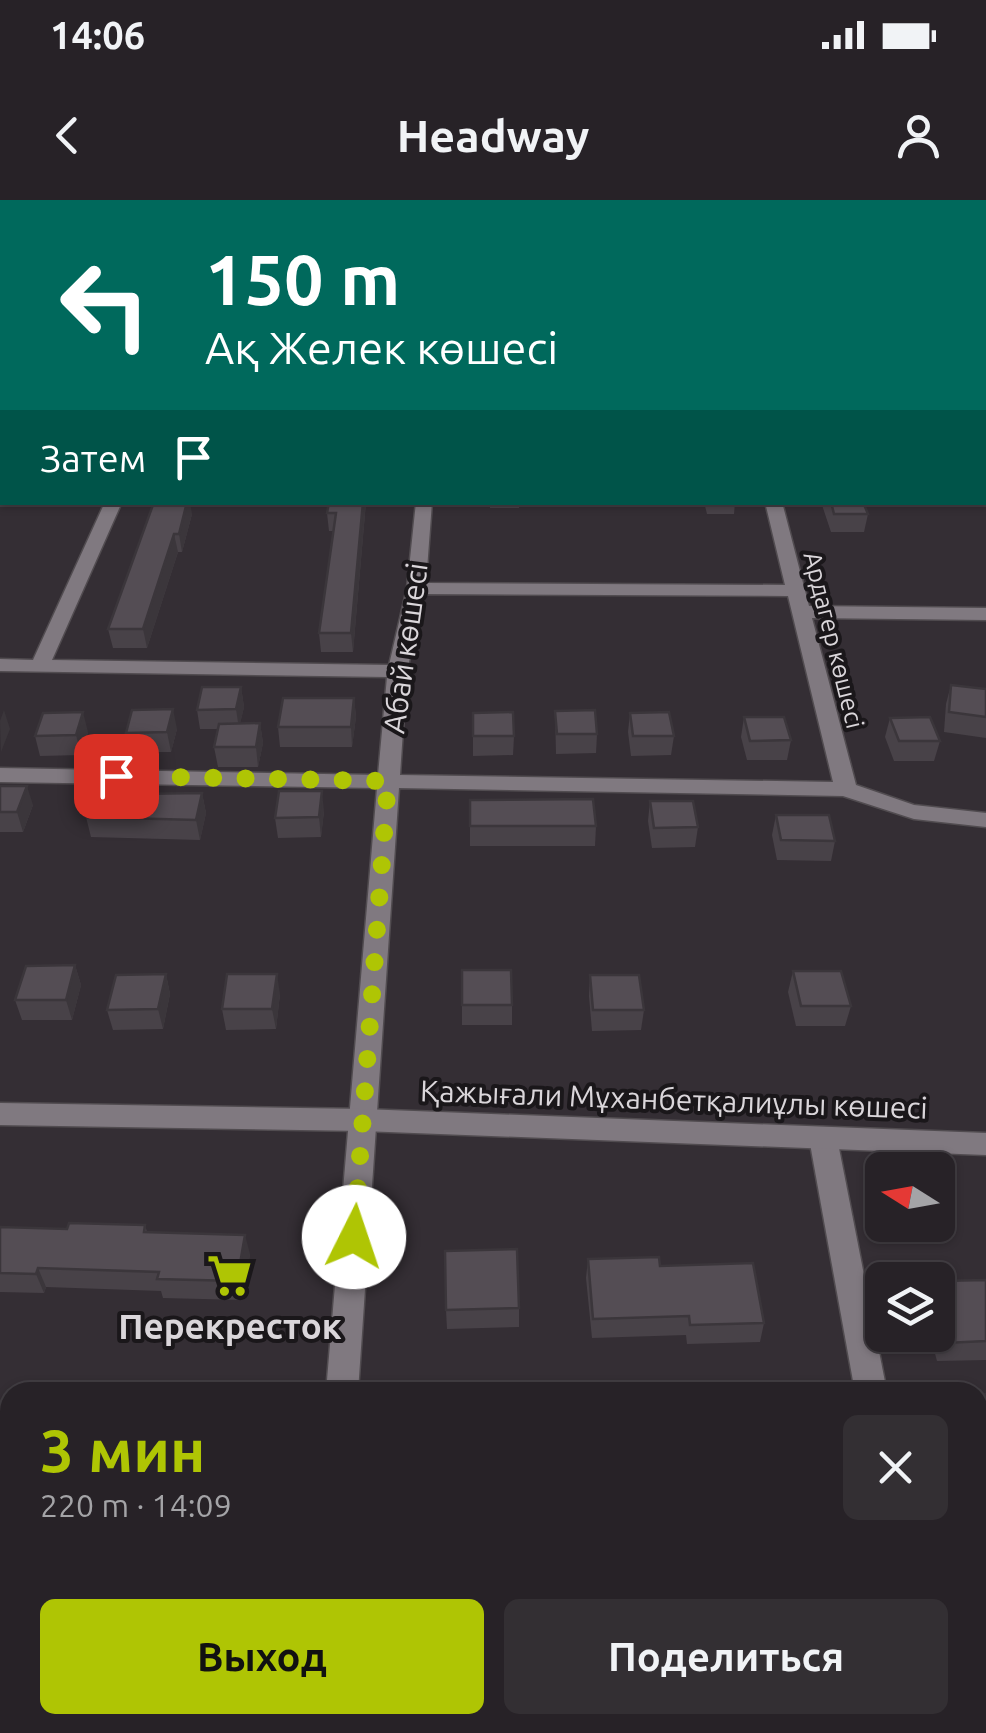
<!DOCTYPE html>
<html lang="ru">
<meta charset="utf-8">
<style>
body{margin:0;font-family:Ubuntu,sans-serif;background:#332f33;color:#f1f3f6;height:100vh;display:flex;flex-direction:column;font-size:38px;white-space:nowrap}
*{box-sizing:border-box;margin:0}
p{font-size:32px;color:#a4a4a7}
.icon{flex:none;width:55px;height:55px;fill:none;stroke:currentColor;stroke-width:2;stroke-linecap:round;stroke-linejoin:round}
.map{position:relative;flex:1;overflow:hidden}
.panel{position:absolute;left:0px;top:1182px;width:988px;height:352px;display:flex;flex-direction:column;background:#272227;border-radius:30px 30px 0 0;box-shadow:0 2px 8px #0004,0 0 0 2px #433f44}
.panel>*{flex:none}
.top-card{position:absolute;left:0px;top:0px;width:988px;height:305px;box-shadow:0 2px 8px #0004,0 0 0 2px #433f44;background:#00695c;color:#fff;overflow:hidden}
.needle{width:65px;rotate:281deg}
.tools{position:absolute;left:865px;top:952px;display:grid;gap:20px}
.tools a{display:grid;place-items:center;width:90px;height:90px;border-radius:15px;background:#272227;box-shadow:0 2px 8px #0004,0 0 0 2px #433f44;font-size:50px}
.pin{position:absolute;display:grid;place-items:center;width:85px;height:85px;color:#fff;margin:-42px;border-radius:20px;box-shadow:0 5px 15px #0006}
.me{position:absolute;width:110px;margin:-55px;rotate:4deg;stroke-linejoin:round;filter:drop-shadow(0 0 8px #0008)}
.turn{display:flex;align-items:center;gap:35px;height:210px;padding:0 40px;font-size:45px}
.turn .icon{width:130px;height:130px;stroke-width:2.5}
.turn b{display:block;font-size:70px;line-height:85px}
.then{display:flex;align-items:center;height:95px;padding:0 40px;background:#0003;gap:20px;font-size:38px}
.round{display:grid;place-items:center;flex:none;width:105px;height:105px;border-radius:15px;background:#332f33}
.overview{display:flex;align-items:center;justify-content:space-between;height:170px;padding:0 40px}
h1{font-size:60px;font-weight:600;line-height:75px;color:#afc504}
.cta{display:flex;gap:20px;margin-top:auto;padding:20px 40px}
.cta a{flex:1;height:115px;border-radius:15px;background:#afc504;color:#111;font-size:40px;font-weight:600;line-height:115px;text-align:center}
.cta a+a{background:#332f33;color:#f1f3f6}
.status{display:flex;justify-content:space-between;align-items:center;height:70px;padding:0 50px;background:#272227;direction:ltr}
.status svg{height:28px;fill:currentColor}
header{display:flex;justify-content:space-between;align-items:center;height:130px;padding:0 40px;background:#272227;font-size:45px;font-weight:600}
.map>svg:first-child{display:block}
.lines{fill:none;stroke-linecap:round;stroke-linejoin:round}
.service-casing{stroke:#514c50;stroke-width:2}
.minor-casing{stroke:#514c50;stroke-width:3}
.tertiary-casing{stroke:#514c50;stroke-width:3}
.service{fill:#807980;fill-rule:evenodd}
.minor{fill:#807980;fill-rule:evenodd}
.tertiary{fill:#807980;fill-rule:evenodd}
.wall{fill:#484248}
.shaded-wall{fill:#3b363b}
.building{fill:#544d54;stroke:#3b363b;stroke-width:2.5}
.route{stroke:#afc504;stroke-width:18;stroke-dasharray:0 32.4}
.labels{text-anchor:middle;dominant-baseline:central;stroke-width:8;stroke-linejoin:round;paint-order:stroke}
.far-street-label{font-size:25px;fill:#dad6da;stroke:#1a171a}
.street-label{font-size:30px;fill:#dad6da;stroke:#1a171a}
.near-poi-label{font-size:35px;font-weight:bold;fill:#dad6da;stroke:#1a171a}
</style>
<div class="status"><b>14:06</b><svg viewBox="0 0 49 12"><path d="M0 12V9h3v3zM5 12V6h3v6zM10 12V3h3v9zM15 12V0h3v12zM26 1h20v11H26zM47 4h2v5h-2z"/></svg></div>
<header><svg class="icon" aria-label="back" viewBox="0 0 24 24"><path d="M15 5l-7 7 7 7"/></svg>Headway<svg class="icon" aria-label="person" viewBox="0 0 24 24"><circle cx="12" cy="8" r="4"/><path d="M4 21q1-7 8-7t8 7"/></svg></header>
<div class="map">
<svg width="986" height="1533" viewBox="0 0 986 1533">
<rect width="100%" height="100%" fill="#342e34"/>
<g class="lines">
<defs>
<path id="service" d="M0,37H2V43L0,44Z"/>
<g id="minor">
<path d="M465,0H477V2H466Z"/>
<path d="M702,0H714L715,2H704Z"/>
<path d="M898,0H910L912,2H900Z"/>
<rect x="985" y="126" width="1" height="10"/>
<path d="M105,302H122L52,460L389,465L407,388L416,302H432L426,383L785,385L765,302H782L809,406L986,408V420L812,418L856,585L914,605L986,613V627L914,619L843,596L399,588L358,1192H326L377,588L0,582V568L378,575L387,477L0,471V459L33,460ZM424,394L788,396L833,582L400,575L407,471Z"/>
<path d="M823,927L833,930L837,938L887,1192H855L809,938L813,930Z"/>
<rect x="0" y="1484" width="10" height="38"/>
<path d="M298,1525H336L335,1533H297Z"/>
<path d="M915,1525H953L955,1533H917Z"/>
</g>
<path id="tertiary" d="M0,903L363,909L986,933V955L363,931L0,925Z"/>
</defs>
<use href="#service" class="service-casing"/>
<use href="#minor" class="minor-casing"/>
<use href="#tertiary" class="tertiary-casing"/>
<use href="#service" class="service"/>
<use href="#minor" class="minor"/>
<use href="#tertiary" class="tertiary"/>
</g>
<g class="wall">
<path d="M985,182L986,184V269L985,267Z"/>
<path d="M154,302L192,314L182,352H178L147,448H113L108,429Z"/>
<path d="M366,302L353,452H321L319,433L334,331H329L327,313Z"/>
<rect x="490" y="302" width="29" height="6"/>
<path d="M704,302H735L734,314H707Z"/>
<path d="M821,302H863L868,314L864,332H831Z"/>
<path d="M951,485L986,489V538L944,532L946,504Z"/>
<path d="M241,487L244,507L240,523H260L263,543L258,567H218L214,547L218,529H200L197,510Z"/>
<path d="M354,498L356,517L352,547H280L278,527Z"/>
<path d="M555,511L597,534L596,553L556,554Z"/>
<path d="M473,513L514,536L513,555L473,556Z"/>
<path d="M630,513L674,536L671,555L631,556L628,532Z"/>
<path d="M744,517L791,540L787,560H747L741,537Z"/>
<path d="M890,518L940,541L934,561H894L885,537Z"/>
<path d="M177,529L171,552H130L126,533Z"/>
<path d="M88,532L81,555L40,556L35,536Z"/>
<path d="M0,586L33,605L23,632H0Z"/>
<path d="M202,593L206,613L200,640L91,637L86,617L138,594Z"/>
<path d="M470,600L596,626L595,646H470Z"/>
<path d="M650,601L698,627L695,647L652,648L648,621Z"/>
<path d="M324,611L321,637L278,638L275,618Z"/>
<path d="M776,615L835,641L831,661L777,660L772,635Z"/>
<path d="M75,765L81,785L72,820H22L15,800Z"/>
<path d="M462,770L512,805V825H462Z"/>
<path d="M793,771L851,806L845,826H796L788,792Z"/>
<path d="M166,774L170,794L163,829L113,830L107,810Z"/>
<path d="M590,775L644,810L641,830L592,831L589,796Z"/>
<path d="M280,794L276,829L226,830L222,809Z"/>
<path d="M145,1025L147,1032L250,1054L242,1100L163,1098L161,1091L46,1087L44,1093L0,1092V1027L67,1029Z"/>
<path d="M588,1059L660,1066L764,1123L760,1142L687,1144L686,1135L592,1138L586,1078Z"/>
<path d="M986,1080V1160L937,1161L930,1135H938V1081Z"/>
<path d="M519,1108V1127L447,1129L446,1110Z"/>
<path d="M986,1194V1277L978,1247V1195Z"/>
<path d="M0,1302L10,1303V1382L0,1381Z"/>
</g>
<g class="shaded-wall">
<path d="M187,302H190L192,314L182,352L179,334Z"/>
<path d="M363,302H366L353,452L351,433Z"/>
<path d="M174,334L178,352L147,448L143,429Z"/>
<path d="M241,487L244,507L239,529L236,509Z"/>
<path d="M354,498L356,517L352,547L351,527Z"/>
<path d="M173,509L177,529L171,552L167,532Z"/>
<path d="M4,510L10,529L1,552L0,521Z"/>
<path d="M83,512L88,532L81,555L76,535Z"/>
<path d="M260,523L263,543L258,567L256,547Z"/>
<path d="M27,586L33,605L23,632L17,612Z"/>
<path d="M322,591L324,611L321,637L319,617Z"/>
<path d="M202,593L206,613L200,640L196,620Z"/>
<path d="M75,765L81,785L72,820L66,800Z"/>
<path d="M166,774L170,794L163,829L158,809Z"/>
<path d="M277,774L280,794L276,829L272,809Z"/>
<path d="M245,1035L250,1054L242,1100L237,1081Z"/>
<path d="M38,1068L46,1087L44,1093L36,1074Z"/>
</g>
<g class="building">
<path d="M134,0H217L216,2H133Z"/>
<path d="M269,0H291L290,2H269Z"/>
<rect x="395" y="0" width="30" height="2"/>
<path d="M505,0H527L528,2H505Z"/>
<path d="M648,0H674L675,2H649Z"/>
<path d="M154,302H187L179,334H174L143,429H108Z"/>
<path d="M329,302H363L351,433H319L336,313H327Z"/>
<path d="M831,302H863L868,314H834Z"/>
<path d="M951,485L986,489V517L949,512Z"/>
<path d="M202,487H241L236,509L197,510Z"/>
<path d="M283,498H354L351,527H278Z"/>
<path d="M173,509L167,532L126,533L132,510Z"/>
<path d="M595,510L597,534H557L555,511Z"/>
<path d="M83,512L76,535L35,536L43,513Z"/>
<path d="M513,512L514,536H473V513Z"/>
<path d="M669,512L674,536H633L630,513Z"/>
<path d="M744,517H784L791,540L750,541Z"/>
<path d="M930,517L940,541H899L890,518Z"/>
<path d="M260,523L256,547H214L219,524Z"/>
<path d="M0,586H27L17,612H0Z"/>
<path d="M94,590H137L136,594L202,593L196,620L86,617Z"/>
<path d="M279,591H322L319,617L275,618Z"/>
<path d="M593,599L596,626H470V600Z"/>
<path d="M650,601H693L698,627L654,628Z"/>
<path d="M776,615H829L835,641L781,640Z"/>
<path d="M75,765L66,800H15L26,766Z"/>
<path d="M462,770H511L512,805H462Z"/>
<path d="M793,771H841L851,806H801Z"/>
<path d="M166,774L158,809L107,810L116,775Z"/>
<path d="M227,774H277L272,809H222Z"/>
<path d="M590,775H639L644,810H593Z"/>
<path d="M69,1023L145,1025L144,1032L245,1035L237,1081L157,1079L159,1072L38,1068L36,1074L0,1073V1027L67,1029Z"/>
<path d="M517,1049L519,1108L446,1110L445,1051Z"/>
<path d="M659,1057L660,1066L753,1063L764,1123L690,1125L689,1116L593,1119L588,1059Z"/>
<path d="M986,1080V1141L945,1143L938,1116V1081Z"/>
<path d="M986,1194V1227L978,1197V1195Z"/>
<path d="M0,1302L10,1303V1365H0Z"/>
</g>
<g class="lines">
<path class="route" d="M116,576L388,581L354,1037"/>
</g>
<defs>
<symbol id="supermarket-bare" viewBox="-9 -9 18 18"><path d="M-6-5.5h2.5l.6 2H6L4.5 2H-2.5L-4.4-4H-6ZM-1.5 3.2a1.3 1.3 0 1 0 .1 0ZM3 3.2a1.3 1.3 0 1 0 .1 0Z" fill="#afc504" stroke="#1a171a" stroke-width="2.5" paint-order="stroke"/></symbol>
</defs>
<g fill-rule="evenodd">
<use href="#supermarket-bare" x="198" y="1044" width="63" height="63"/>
</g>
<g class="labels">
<g class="far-street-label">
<text transform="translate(834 440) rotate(76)">Ардагер көшесі</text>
</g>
<g class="street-label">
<text transform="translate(405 448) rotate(-82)">Абай көшесі</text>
<text transform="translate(674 899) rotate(2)">Қажығали Мұханбетқалиұлы көшесі</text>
</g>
<g class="near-poi-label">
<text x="230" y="1126">Перекресток</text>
</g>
</g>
</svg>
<div class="tools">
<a><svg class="needle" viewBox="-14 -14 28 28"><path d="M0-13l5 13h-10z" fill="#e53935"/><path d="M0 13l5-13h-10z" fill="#a4a4a7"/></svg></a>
<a><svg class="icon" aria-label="layers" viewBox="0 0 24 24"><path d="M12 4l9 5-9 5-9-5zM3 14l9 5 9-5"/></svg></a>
</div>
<div class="pin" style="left:116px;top:576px;background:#d93025"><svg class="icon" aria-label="arrive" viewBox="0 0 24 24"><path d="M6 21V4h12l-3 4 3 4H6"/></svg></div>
<svg class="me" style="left:354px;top:1037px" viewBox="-20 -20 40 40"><circle r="19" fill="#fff"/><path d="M0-13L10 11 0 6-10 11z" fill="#afc504"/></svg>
<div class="top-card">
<div class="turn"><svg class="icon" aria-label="left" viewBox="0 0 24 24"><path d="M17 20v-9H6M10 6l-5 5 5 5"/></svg><div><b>150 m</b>Ақ Желек көшесі</div></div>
<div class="then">Затем<svg class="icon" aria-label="arrive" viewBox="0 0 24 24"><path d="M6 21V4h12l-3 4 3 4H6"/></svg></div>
</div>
<section class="panel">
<div class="overview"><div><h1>3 мин</h1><p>220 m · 14:09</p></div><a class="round"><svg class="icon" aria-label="close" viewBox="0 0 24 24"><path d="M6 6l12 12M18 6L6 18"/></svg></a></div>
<div class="cta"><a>Выход</a><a>Поделиться</a></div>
</section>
</div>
